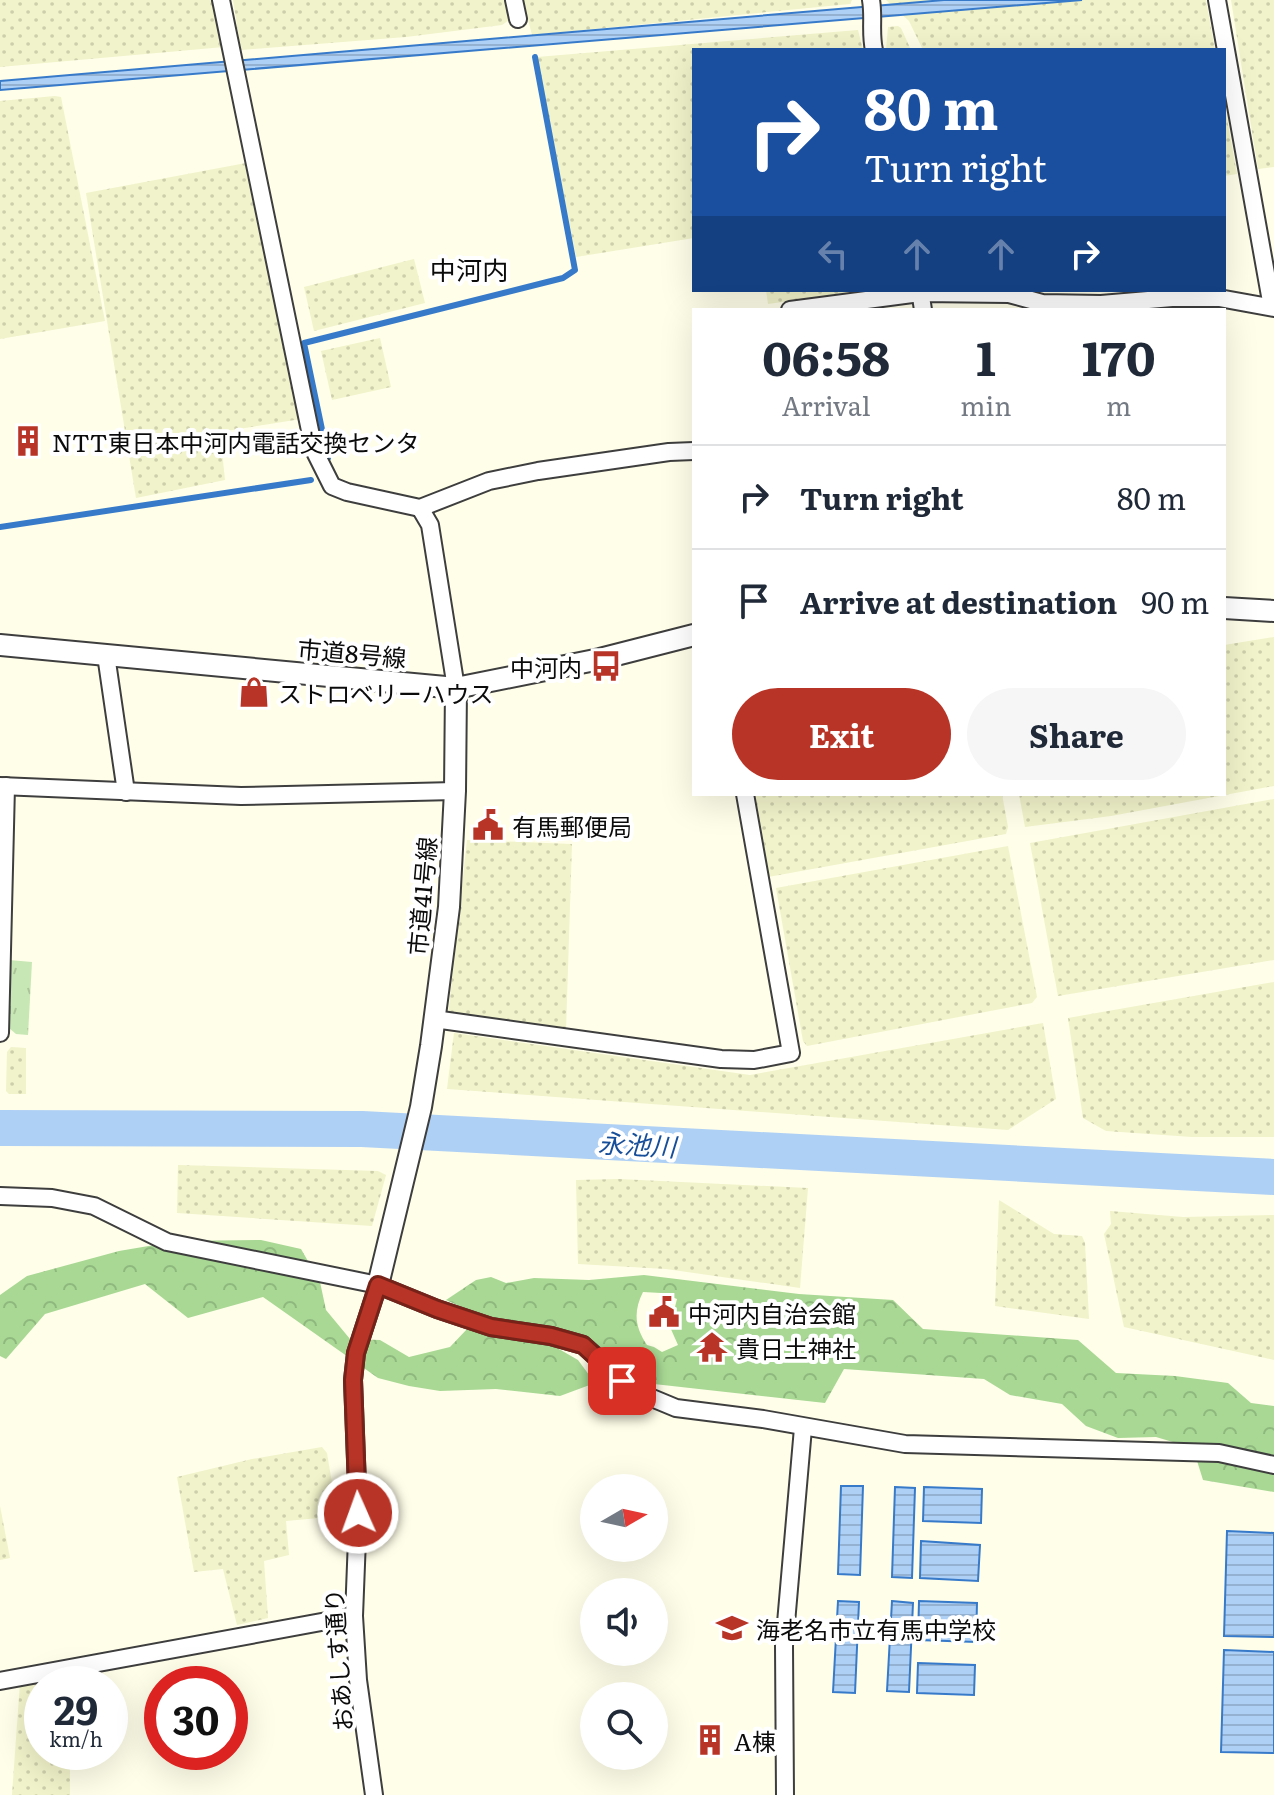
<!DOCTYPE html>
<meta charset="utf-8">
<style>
body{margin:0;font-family:Literata,"Noto Sans JP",serif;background:#f6f6f7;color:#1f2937;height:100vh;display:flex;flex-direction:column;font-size:30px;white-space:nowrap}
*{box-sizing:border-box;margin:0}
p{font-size:26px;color:#747a83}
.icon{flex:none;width:44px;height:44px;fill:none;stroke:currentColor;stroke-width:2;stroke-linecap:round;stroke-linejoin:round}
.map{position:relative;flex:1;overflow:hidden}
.panel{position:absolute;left:692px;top:308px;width:534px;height:488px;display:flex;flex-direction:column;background:#fff;border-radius:0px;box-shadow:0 8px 32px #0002}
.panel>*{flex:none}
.hud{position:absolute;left:692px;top:48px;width:534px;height:244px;border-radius:0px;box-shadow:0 8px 32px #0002;background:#1a4fa0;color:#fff;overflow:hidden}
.needle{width:52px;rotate:81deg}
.controls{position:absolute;left:580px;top:1474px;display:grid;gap:16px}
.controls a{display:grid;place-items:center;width:88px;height:88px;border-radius:50%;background:#fff;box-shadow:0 8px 32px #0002;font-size:40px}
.speed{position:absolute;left:24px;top:1666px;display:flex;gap:16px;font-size:40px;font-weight:700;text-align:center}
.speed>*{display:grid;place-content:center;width:104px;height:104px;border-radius:50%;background:#fff;box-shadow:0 8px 32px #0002;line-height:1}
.speed small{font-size:20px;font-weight:400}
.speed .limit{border:12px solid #d22;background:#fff;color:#111}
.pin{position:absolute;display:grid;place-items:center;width:68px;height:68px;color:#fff;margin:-34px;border-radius:16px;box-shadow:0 4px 12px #0006}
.me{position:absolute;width:88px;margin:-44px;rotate:358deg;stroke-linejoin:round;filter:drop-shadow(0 0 6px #0008)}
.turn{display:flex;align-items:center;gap:28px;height:168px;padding:0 40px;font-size:36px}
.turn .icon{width:104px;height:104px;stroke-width:2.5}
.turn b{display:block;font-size:56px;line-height:68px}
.lanes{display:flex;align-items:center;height:76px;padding:0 40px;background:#0003;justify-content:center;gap:40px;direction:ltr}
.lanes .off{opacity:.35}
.eta{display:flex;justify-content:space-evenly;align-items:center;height:136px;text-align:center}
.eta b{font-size:48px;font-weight:700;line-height:56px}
.cta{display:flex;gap:16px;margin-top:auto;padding:16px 40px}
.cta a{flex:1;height:92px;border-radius:48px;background:#b73426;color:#fff;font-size:32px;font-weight:700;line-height:92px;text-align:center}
.cta a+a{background:#f6f6f7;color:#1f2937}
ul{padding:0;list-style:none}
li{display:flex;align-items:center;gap:24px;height:104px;padding:0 40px;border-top:2px solid #e0e1e3}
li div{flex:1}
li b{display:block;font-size:30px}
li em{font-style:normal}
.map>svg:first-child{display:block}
.farmland{fill:url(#farmland-dots)}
.grass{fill:url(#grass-tufts)}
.forest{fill:url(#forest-crowns);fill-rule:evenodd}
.water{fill:url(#water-rules);stroke:#377aca;stroke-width:2}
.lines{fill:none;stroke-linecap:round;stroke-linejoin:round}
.stream{stroke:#377aca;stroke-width:6}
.river{stroke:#afd0f5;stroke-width:36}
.minor-casing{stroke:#3e3e3e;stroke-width:20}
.tertiary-casing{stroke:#3e3e3e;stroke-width:24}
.minor{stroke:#fff;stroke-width:16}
.tertiary{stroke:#fff;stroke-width:20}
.route-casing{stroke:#772219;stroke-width:20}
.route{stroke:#b73426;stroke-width:14}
.labels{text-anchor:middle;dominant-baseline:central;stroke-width:8;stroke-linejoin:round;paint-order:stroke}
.poi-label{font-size:24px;fill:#0b0b0b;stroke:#fff;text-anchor:start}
.street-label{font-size:24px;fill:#0b0b0b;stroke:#fff}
.neighbourhood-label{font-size:26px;fill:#0b0b0b;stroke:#fff}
.water-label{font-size:26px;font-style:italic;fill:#174e99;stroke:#fff}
</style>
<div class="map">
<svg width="1274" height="1795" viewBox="0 0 1274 1795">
<defs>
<pattern id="farmland-dots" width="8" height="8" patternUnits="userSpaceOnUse" patternTransform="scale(2)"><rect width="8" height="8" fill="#f1f3ca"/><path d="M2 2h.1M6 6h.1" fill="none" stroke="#cdcfac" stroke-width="1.8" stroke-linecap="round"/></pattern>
<pattern id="grass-tufts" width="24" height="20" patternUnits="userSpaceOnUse" patternTransform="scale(2)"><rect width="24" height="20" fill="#c7e7b4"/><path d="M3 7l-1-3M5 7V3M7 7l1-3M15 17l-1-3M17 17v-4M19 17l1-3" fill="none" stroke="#aac599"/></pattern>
<pattern id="forest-crowns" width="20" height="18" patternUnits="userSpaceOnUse" patternTransform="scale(2)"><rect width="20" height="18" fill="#a8d894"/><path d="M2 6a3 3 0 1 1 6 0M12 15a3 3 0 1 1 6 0" fill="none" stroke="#8fb87e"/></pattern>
<pattern id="water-rules" width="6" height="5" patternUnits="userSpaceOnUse" patternTransform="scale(2)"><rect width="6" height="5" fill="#afd0f5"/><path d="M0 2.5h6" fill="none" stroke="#95b1d1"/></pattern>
</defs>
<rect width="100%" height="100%" fill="#fffee9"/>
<g class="farmland">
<path d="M0,0H215L224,47L0,67Z"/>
<path d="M233,0H509L511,13L509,20L502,25L406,37L241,50Z"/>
<path d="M523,0H852L850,4L532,35Z"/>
<path d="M886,0H1206L1215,50H923L909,21Z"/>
<path d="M1231,0H1274V167L1258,169Z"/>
<path d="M898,26L901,28L911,50H886L888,27Z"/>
<path d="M858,30L863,50H694V238L576,257L537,57Z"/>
<path d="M55,96L61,97L105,321L0,339V101Z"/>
<path d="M1224,103L1237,174L1224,176Z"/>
<path d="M246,163L301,419L220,432L225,480L136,498L86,193Z"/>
<path d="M414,259L425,303L314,331L304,287Z"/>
<path d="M766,290H867L768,304Z"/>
<path d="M380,338L391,387L332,400L321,351Z"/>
<path d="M1274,637V786L1111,816L1025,827L1019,794H1224V645Z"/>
<path d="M755,794H1002L1008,827L1006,834L768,877Z"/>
<path d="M1274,799V960L1058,996L1030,843Z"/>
<path d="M467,840L572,844L566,1030L448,1016Z"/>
<path d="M1008,846L1037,997L1032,1003L807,1046L803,1041L776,888Z"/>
<path d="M1274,982V1137H1192L1106,1131L1083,1118L1068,1018Z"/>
<path d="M1043,1023L1056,1099L1008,1130L447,1089L454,1033L750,1075Z"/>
<path d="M11,1047L26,1048V1094H9L6,1091L7,1052Z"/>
<path d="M178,1165L378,1171L386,1175L372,1226L177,1213Z"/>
<path d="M619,1179L808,1188L800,1288L666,1269L578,1264L576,1180Z"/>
<path d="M999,1200L1054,1234L1082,1236L1085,1243L1089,1319L995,1306Z"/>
<path d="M1110,1211L1183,1217L1274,1215V1360L1124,1327L1104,1234L1111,1224Z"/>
<path d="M322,1447L327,1453L337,1513L330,1517L286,1521L289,1555L264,1561L268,1618L237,1625L223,1569L194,1572L177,1477L252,1459Z"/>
<path d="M0,1506L10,1558L0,1560Z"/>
<path d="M72,1675L71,1684H42V1752H70V1795H12L20,1683Z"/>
</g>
<path class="grass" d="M9,960L32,962L28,1035L16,1034L9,1028Z"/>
<g class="forest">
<path d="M261,1240L301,1249L320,1282L326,1310L350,1339L380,1340L409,1357L450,1347L468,1328L502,1338L545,1341L578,1360L595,1383L560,1396L496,1389L440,1391L409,1386L378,1378L263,1297L188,1318L145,1284L45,1314L6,1359L0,1356V1295L27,1276L119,1251L178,1241Z"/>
<path d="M644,1275L799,1294L893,1300L923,1329L1078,1340L1116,1373L1175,1376L1228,1383L1251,1403L1274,1406V1492L1203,1480L1193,1448L1156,1437L1118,1438L1086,1426L1062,1404L1010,1395L984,1379L844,1369L825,1403L654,1384L608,1364L576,1339L511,1329L446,1300L476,1280L491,1277L506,1283L534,1278L589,1280ZM643,1292L661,1293L677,1299L670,1327L678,1345L662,1352L654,1347L647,1345C635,1327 633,1312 643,1292Z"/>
</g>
<g class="water">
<path d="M944,0H1082L0,90V81Z"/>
<path d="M841,1486H863L860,1575L838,1574Z"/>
<path d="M895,1487L915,1488L912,1578L892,1577Z"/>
<path d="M924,1487L982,1489L981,1523L923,1521Z"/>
<path d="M1227,1531L1274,1533V1637L1224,1636Z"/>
<path d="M921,1541L980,1545L978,1581L920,1578Z"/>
<path d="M838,1601L859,1602L855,1693L833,1692Z"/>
<path d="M892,1601L913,1603L909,1692L887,1691Z"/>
<path d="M919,1601L977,1603L976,1642L918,1640Z"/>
<path d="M1224,1650L1274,1652V1753L1221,1752Z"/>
<path d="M918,1663L975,1665L974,1695L917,1693Z"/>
</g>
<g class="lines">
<g class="stream">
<path d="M328,458L304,343L563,278L575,270L535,57"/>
<path d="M0,527L311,480"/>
</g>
<path class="river" d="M0,1128L362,1129L1274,1177"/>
<defs>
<g id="minor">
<path d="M221,0L314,450L332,486L347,492L420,508L489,481L538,471L669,452L694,451"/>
<path d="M514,0L518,19"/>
<path d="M871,0C874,17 870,33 874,50"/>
<path d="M1217,0L1272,307"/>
<path d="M920,290L923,310"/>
<path d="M790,310L920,293L1009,294L1042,303L1101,304L1172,298H1219L1274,308"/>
<path d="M420,508L430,525L456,688"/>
<path d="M106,655L126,792"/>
<path d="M0,786L241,796L455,791"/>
<path d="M434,1019L721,1059L754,1060L791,1053L745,794"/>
<path d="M0,1033L6,786"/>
<path d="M0,1196L52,1198L94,1206L167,1242L378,1285L437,1309L491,1327L551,1336L583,1345L635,1391L676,1408L763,1419L905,1444L1219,1453L1274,1465"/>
<path d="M0,1681L354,1616"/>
<path d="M374,1795L358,1680L354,1616L358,1513L353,1380L356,1353L378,1285"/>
<path d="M785,1795L784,1646L803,1428"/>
</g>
<g id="tertiary">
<path d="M1224,608L1274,611"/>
<path d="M0,645L456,688L600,659L694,635"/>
<path d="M378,1285L421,1107L431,1046L449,907L455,791L456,688"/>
</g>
</defs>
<use href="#minor" class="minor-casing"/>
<use href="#tertiary" class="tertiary-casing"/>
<use href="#minor" class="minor"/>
<use href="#tertiary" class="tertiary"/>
</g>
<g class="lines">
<defs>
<path id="route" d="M358,1513L353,1380L356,1353L378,1285L437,1309L491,1327L551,1336L583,1345L622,1381"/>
</defs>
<use href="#route" class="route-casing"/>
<use href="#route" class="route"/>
</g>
<defs>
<symbol id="building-bare" viewBox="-9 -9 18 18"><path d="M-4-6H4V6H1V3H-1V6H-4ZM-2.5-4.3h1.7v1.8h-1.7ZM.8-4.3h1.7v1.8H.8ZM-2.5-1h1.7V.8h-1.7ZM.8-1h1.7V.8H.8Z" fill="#b73426" stroke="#fff" stroke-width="2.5" paint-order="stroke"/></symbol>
<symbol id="bus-bare" viewBox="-9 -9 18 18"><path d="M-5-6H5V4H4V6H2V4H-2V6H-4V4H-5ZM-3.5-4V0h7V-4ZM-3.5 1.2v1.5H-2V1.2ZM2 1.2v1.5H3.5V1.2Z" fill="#b73426" stroke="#fff" stroke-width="2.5" paint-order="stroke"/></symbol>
<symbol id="shop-bare" viewBox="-9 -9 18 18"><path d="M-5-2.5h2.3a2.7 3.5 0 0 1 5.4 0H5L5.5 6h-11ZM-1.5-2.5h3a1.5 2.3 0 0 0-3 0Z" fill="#b73426" stroke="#fff" stroke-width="2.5" paint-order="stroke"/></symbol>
<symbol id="civic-bare" viewBox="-9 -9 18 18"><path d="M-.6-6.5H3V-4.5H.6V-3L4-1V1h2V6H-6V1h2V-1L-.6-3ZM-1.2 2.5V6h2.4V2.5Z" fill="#b73426" stroke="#fff" stroke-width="2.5" paint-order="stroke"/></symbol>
<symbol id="temple-bare" viewBox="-9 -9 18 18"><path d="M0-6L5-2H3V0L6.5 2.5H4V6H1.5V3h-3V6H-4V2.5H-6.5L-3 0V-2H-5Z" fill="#b73426" stroke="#fff" stroke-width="2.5" paint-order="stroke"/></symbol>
<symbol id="school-bare" viewBox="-9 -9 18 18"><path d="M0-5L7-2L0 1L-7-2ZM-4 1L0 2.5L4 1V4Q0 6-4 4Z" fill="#b73426" stroke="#fff" stroke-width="2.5" paint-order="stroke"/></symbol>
</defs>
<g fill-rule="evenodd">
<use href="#building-bare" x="6" y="419" width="44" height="44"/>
<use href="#bus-bare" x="584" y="644" width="44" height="44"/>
<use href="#shop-bare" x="232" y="670" width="44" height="44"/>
<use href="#civic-bare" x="466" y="803" width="44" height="44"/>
<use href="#civic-bare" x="642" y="1290" width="44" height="44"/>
<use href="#temple-bare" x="690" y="1325" width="44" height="44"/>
<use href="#school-bare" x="710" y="1606" width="44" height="44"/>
<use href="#building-bare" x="688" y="1718" width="44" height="44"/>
</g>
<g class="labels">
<g class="poi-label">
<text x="52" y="441">NTT東日本中河内電話交換センタ</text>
<text x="582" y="666" text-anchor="end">中河内</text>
<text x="278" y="692">ストロベリーハウス</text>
<text x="512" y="825">有馬郵便局</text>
<text x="688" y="1312">中河内自治会館</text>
<text x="736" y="1347">貴日土神社</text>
<text x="756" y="1628">海老名市立有馬中学校</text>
<text x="734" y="1740">A棟</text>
</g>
<g class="street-label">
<text transform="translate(352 652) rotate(5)">市道8号線</text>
<text transform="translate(421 896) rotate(-85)">市道41号線</text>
<text transform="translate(337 1660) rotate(-94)">おあしす通り</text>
</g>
<g class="neighbourhood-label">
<text x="469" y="268">中河内</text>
</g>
<g class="water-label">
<text transform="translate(637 1143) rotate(3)">永池川</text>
</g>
</g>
</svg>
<div class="controls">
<a><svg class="needle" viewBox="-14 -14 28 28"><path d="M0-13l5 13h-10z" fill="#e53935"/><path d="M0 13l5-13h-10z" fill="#747a83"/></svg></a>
<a><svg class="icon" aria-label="sound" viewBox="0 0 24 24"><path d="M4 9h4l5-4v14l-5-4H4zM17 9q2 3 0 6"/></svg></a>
<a><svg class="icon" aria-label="search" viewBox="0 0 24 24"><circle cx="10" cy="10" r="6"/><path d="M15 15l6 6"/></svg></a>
</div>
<div class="speed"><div>29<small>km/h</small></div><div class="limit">30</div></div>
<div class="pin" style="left:622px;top:1381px;background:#d93025"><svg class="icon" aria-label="arrive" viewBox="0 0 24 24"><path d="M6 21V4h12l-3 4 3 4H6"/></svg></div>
<svg class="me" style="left:358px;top:1513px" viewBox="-20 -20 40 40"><circle r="17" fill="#b73426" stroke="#fff" stroke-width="3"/><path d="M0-11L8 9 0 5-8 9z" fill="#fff"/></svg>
<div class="hud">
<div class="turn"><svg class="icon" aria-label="right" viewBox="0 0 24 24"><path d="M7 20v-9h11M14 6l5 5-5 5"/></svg><div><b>80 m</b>Turn right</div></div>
<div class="lanes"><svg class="icon off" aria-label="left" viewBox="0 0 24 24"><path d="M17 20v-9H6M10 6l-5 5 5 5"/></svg><svg class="icon off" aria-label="ahead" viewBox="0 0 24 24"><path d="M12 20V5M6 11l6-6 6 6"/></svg><svg class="icon off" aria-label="ahead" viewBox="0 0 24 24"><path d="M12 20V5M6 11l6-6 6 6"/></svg><svg class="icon" aria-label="right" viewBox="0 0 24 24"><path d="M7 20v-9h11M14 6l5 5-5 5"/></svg></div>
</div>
<section class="panel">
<div class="eta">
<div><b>06:58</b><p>Arrival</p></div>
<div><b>1</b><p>min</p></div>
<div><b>170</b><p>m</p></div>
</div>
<ul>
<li><svg class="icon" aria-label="right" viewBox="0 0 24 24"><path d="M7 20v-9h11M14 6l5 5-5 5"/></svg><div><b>Turn right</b></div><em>80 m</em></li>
<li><svg class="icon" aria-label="arrive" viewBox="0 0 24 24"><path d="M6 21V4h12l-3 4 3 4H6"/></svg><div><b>Arrive at destination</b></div><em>90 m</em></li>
</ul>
<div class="cta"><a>Exit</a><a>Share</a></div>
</section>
</div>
